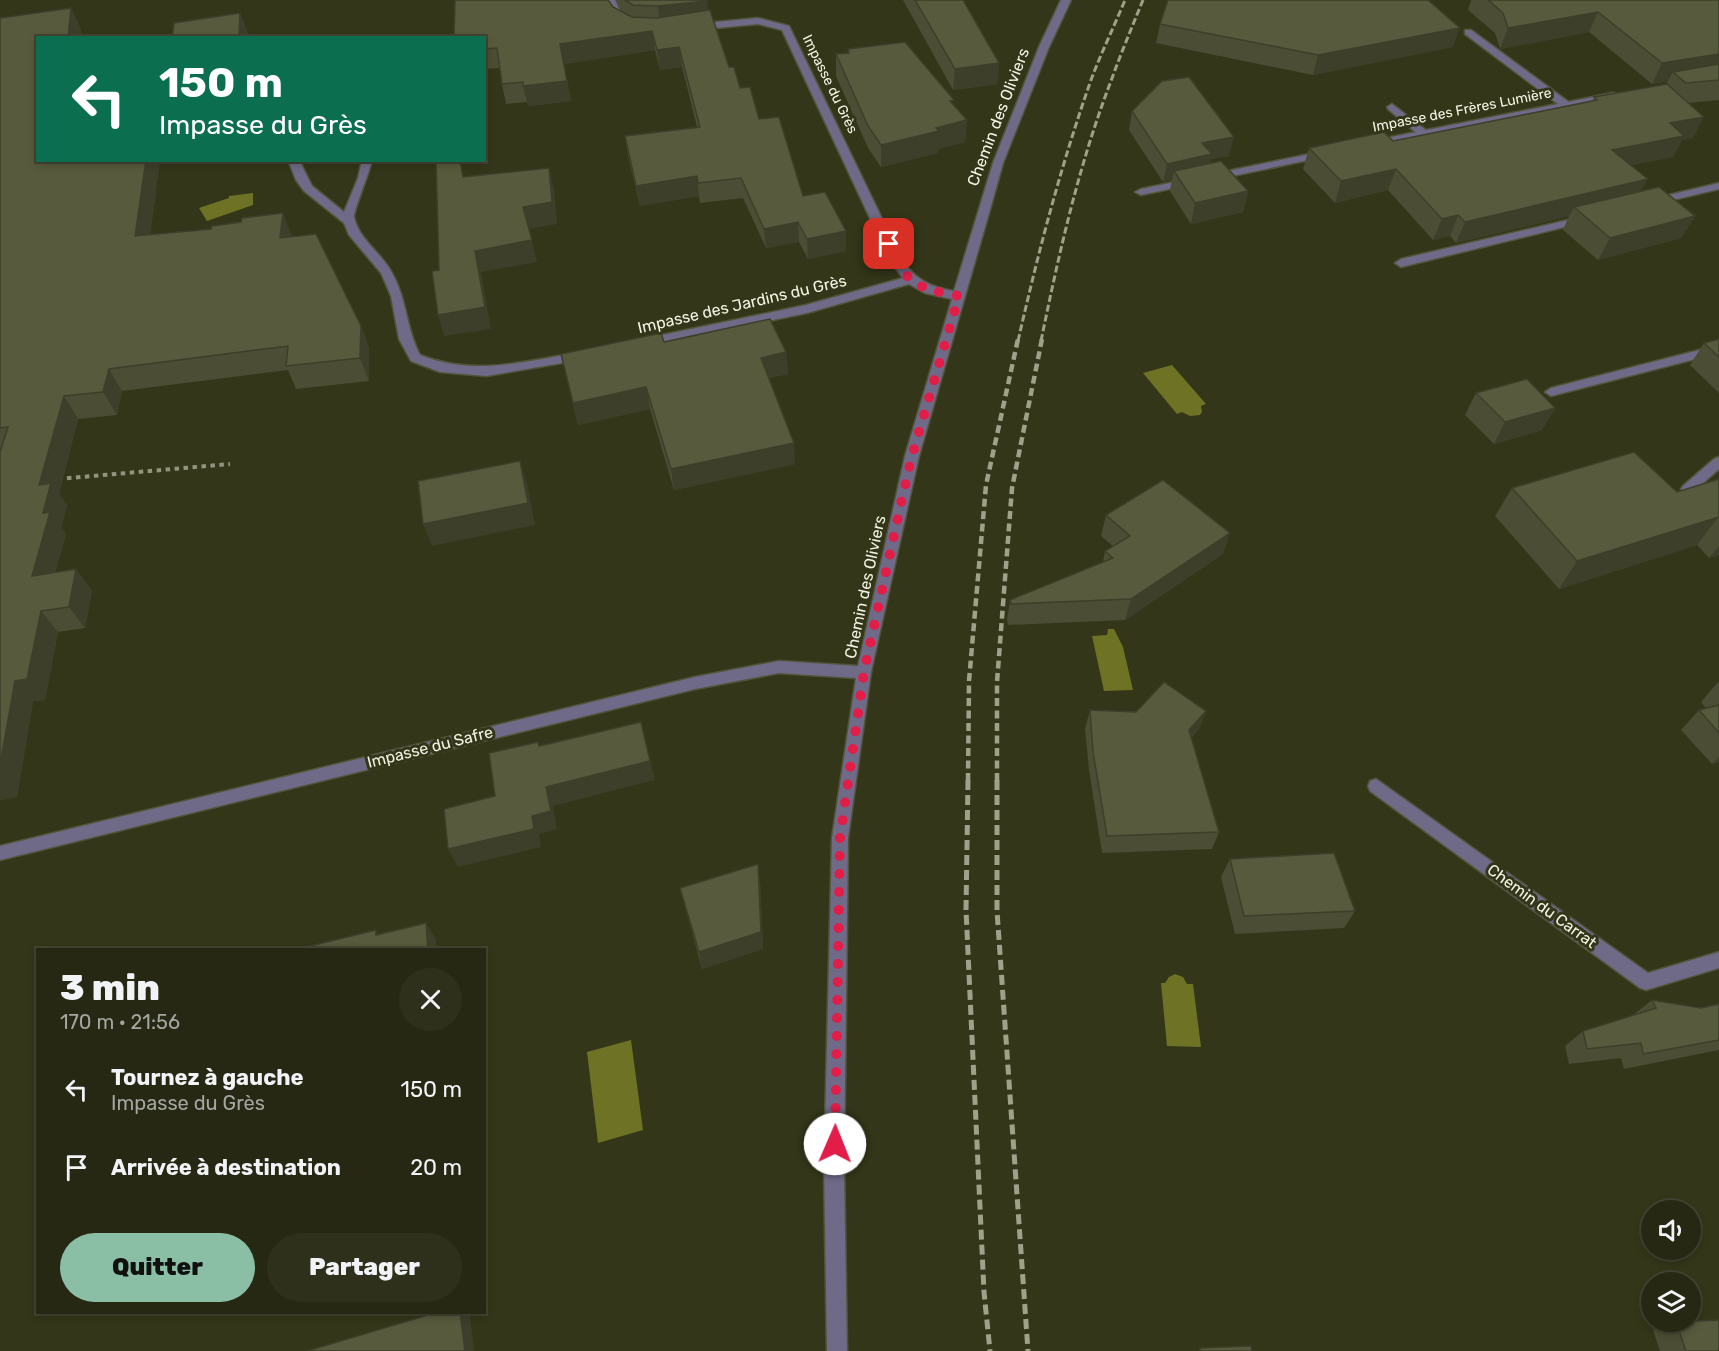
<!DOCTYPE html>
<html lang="fr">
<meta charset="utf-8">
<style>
body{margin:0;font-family:Rubik,sans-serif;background:#2f301c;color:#f1f3f6;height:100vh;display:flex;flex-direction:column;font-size:22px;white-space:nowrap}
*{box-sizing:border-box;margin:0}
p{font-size:20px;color:#a4a6a0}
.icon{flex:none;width:33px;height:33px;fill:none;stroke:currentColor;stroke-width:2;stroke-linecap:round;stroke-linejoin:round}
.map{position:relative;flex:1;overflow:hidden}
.sheet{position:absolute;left:36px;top:948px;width:450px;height:366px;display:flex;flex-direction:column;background:#272813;border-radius:0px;box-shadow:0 3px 9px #0003,0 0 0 2px #434433}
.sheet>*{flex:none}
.guide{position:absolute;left:36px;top:36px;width:450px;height:126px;border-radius:0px;box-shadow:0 3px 9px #0003,0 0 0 2px #434433;background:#0b6e4f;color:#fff;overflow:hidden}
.buttons{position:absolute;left:1641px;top:1200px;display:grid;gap:12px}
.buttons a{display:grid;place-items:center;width:60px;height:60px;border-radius:50%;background:#272813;box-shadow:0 3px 9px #0003,0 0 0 2px #434433;font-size:30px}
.pin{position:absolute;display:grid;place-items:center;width:51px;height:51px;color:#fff;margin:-26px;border-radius:12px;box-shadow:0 3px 9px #0006}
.me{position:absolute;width:66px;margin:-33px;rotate:1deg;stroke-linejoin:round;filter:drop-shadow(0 0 4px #0008)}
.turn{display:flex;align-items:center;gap:21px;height:126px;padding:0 24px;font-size:27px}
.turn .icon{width:78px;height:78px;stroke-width:2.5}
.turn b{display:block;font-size:42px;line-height:51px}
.round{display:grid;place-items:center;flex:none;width:63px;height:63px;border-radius:32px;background:#2f301c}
.overview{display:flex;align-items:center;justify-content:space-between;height:102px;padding:0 24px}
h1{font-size:36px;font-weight:800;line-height:45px}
.button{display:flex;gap:12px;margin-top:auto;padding:12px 24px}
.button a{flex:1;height:69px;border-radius:36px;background:#8abfa5;color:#111;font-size:24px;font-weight:800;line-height:69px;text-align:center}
.button a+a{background:#2f301c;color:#f1f3f6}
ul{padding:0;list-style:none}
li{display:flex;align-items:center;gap:18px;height:78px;padding:0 24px}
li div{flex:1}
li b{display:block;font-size:22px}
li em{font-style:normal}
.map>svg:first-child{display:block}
.water{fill:#6e7224}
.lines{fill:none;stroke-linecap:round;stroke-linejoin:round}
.lane-casing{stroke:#525439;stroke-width:3}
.street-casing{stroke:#525439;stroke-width:3}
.path{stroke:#92947d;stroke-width:4;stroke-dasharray:4.5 4.5;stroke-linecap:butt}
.lane{fill:#6f6a87;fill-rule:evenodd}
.street{fill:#6f6a87;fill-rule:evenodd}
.rail-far2{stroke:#9fa18b;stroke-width:3;stroke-dasharray:7 3;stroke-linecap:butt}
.rail-far1{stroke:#9fa18b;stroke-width:4.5;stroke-dasharray:8 4.5;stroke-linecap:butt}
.rail{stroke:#9fa18b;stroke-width:5;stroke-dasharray:10 5;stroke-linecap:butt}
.wall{fill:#4b4d34}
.shaded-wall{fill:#3d3f2a}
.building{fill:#575a3c;stroke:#3d3f2a;stroke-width:1.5}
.route{stroke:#e11d48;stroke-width:10;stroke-dasharray:0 18}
.labels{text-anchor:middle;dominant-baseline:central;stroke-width:6;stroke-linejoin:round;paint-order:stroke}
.far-street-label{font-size:14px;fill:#f2f4e3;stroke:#343619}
.street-label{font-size:16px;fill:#f2f4e3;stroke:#343619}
</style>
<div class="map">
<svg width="1719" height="1351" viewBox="0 0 1719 1351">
<rect width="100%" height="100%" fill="#343619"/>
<g class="water">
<path d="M253,193V205L207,221L199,208L229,198V196Z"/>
<path d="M1172,365L1206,404L1201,406L1202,412L1200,415L1190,416L1182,412L1177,414L1143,373Z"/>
<path d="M1108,629H1114L1123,647L1133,690L1104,691L1092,636L1107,635Z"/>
<path d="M1175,974L1183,977L1187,984H1193L1201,1047L1167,1046L1161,983H1165L1169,977Z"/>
<path d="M631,1040L643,1130L598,1143L587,1052Z"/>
</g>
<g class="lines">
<defs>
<g id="lane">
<path d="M1465,30H1471L1570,103V107H1562L1465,34Z"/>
<path d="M1392,104L1427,131V135H1419L1388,109L1387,107Z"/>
<path d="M1719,345V353L1551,396L1545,392L1551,388Z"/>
</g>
<g id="street">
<path d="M605,0H615L625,22L623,24H617Z"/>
<path d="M1061,0H1071L1049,47L1003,163L991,206L919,456L871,672L848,838L844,1167L847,1351H827L824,1167L832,838L856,678L779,673L695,689L0,860V846L695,677L779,661L858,666L905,456L952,299L925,293L909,284L807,313L643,347L639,346L637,343L643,339L806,305L903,278L890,261L782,30L758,24L695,30L690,27L695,24L758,18L789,26L902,260C916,280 930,287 954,291L993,163L1039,47Z"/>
<path d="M1613,93L1617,94V98L1371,147L1366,144L1371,141Z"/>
<path d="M1324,151L1329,154L1328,156L1213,180L1208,177L1213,174Z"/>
<path d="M288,160H299L312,186L344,212L358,178L362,160H372C370,171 353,212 354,217C359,240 381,252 392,273C407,299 406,329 420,355C475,377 525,361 581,352L585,353L587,356L585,359L486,376L440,372L411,361L399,339L391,296L381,273L349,235L344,223L304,191L296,180Z"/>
<path d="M1189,179L1194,182L1193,184L1141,195L1135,192L1141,189Z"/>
<path d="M1719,183V189L1652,205L1646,202L1648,200Z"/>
<path d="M1585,216L1591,219L1589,221L1401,267L1395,263L1401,259Z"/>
<path d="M1719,457V469L1693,492H1683L1681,489L1683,486L1714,459Z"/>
<path d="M1376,779L1648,973L1719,952V968L1646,990L1640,988L1370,791L1368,786L1370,781Z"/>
</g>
</defs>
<use href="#lane" class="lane-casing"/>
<use href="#street" class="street-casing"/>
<path class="path" d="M58,479L230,464"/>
<use href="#lane" class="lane"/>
<use href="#street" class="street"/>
<g class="rail-far2">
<path d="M1018,341C1038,253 1061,165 1091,80C1101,53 1114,27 1125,0"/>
<path d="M1041,341C1059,253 1079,164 1111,81C1121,53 1132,27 1143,0"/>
</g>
<g class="rail-far1">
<path d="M968,781L969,681L986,485L1018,339"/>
<path d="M997,781V682L1012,488L1042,339"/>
</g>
<g class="rail">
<path d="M968,780L966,910L984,1292L990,1351"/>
<path d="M997,780V911L1028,1351"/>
</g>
</g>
<g class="wall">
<path d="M616,0H706L708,10L729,67L740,88L759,119L803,196L846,231V251L808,259L799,242L766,248L743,198L700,203L699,196L640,206L628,156L625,136L697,127L682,67L660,70L655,50L564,64L571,101L528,106L527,102L506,104L502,84L500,68L484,69V38L613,7L622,12Z"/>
<path d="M903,0H963L998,84L953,90Z"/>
<path d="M1471,0H1719V100L1688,103L1693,138L1682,140L1673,157L1630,165L1641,191L1695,216L1681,238L1598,260L1563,230L1569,216L1456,243L1450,236L1433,240L1388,190L1335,203L1303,169L1309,148L1393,141L1592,102L1594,97L1666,84L1668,81L1652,84L1589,32L1500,49L1495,33L1468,10Z"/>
<path d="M71,8L81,30L38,160H160L150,234L292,237L361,326L369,348V381L296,389L288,370L122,391L117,415L78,419L59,494L67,505L61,528L66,534L55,572L76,569L92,591L85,628L58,632L45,700L33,701L17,797L0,800V18Z"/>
<path d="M1160,24L1453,47L1313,75L1156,43Z"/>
<path d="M848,49L954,105L967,120L965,142L938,149V153L881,167L868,148L836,76V54L848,53Z"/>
<path d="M1132,111L1229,156L1211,159L1210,163L1248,191L1243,212L1191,224L1170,191L1172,180L1163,182L1129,130Z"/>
<path d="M1719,339V393L1690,365L1704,343Z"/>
<path d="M664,342L786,352L788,374L769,378L795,464L674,490L650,409L578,425L561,354Z"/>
<path d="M1476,393L1555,408L1542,430L1494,444L1465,415Z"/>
<path d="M1719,479V555L1709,558L1697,545L1559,589L1495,516L1512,488L1677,492Z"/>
<path d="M1106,515L1223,554L1125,620L1008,625L1007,620L1010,600L1103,562L1105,551L1113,546L1101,536Z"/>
<path d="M1718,682H1719V762L1712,764L1681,730L1699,710L1706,708L1701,702Z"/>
<path d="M1090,710L1136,712L1206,711L1199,729L1191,738L1219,832L1212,849L1102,853L1089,770L1085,729Z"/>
<path d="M1230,859L1355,911L1344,928L1235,934L1221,877Z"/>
<path d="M760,882L763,949L702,969L680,888Z"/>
<path d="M1652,1000L1701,1008L1719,1004V1050L1624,1069L1621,1058L1569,1064L1565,1046L1583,1031L1633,1015Z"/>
<path d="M1674,1322H1690L1719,1351H1660L1653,1330Z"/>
</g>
<g class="shaded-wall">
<path d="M707,1L709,21L660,26L658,6Z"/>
<path d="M71,8L81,30V38H68Z"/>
<path d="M1598,12L1589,32L1500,49L1508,28Z"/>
<path d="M240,13L249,35V38H239Z"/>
<path d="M1460,28L1453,47L1313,75L1318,55Z"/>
<path d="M652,31L655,50L564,64L560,44Z"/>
<path d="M679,47L682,67L660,70L657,50Z"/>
<path d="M1719,54V73L1673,72L1668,81L1652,84L1662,63Z"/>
<path d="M999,63L998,84L953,90L955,69Z"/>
<path d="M567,81L571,101L528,106L523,86Z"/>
<path d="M1704,117L1693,138L1682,140L1673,157L1602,171L1612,150L1670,123Z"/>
<path d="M967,120L965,142L938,149V153L881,167V145L936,128Z"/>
<path d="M1234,137L1229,156L1211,159L1208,173L1174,171L1172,180L1163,182L1167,164L1202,143Z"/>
<path d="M146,160H160L147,259L135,236Z"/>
<path d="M549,168L554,189L557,224L529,229L523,207Z"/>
<path d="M1396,169L1388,190L1335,203L1341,181Z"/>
<path d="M697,176L699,196L640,206L636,186Z"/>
<path d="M1648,179L1636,200L1574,207L1569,216L1456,243L1465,222Z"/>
<path d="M1248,191L1243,212L1191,224L1195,203Z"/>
<path d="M283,213L292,236L290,261L280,238Z"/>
<path d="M1458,215L1450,236L1433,240L1442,219Z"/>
<path d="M1695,216L1681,238L1598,260L1610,238Z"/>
<path d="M798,222L799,242L766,248L764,229Z"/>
<path d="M846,231V251L808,259L807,239Z"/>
<path d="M532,240L537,262L481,272L491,329L444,336L438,315L475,251Z"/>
<path d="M361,326L369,348V381L360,358Z"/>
<path d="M786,352L788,374L763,379L761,358Z"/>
<path d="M109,369L122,391L117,415L103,392Z"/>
<path d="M646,387L650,409L578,425L573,403Z"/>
<path d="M64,396L78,419L59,494L67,505L61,528L66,534L49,597L32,576L43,513L39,485Z"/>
<path d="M1555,408L1542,430L1494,444L1505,422Z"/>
<path d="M794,443L795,464L674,490L671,469Z"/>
<path d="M520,461L527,483L535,525L432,546L423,524Z"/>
<path d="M1719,516L1697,545L1559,589L1577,561Z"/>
<path d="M1230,533L1223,554L1125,620L1131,599Z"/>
<path d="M1719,546V555L1709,558Z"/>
<path d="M76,569L92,591L85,628L69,607Z"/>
<path d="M41,611L58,632L45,700L33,701L17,797L0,800V765L15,681Z"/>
<path d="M1206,711L1199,729L1182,748L1189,730Z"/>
<path d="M641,722L655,780L553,806L557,829L539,834L541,847L458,867L448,849L546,787Z"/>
<path d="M1719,757V762L1712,764Z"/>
<path d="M758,864L760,882L763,949L702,969L699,952Z"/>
<path d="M426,923L436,940L437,950H428Z"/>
<path d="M460,1312H467L470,1315L474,1351H465Z"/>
</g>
<g class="building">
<path d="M455,0H608L613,7L632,17L656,18L710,10L729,67H734L740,88L750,87L759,119L779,117L803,196L825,192L846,231L807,239L798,222L764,229L741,178L698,183L697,176L636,186L625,136L700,127L679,47L657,50L652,31L560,44L567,81L523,86V82L502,84L497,48L484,49V38H454Z"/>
<path d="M625,0H706L707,1L658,6L633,5Z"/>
<path d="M915,0H963L999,63L955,69Z"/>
<path d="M1168,0H1428L1460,28L1318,55L1160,24Z"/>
<path d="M1488,0H1719V54L1662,63L1598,12L1508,28L1503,13Z"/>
<path d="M71,8L68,38H38V160H146L135,236L211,229L212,226L241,222L242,218L283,213L280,238L316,234L361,326L360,358L286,366L288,346L109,369L103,392L64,396L39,485L51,483L43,513L50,512L32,576L76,569L69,607L41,611L27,679L15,681L0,765V452L8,427L0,428V18Z"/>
<path d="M240,13L239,38H172L174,23Z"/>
<path d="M905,42L954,100L950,101L967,120L936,128L939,131L881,145L868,126L836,54L849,53L848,49Z"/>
<path d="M1719,64V80L1686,83L1673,72Z"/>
<path d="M1189,77L1234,137L1202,143L1212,154L1167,164L1132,111L1162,81Z"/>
<path d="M1667,84L1704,117L1670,123L1684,136L1612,150L1648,179L1465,222L1458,215L1442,219L1396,169L1341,181L1309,148L1384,132L1393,141L1597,100L1594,97Z"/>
<path d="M460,160L463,177L549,168L552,202L523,207L532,240L475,251L485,307L438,315L432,271L439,270L436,161Z"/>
<path d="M1221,161L1248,191L1195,203L1174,171Z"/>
<path d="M1659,187L1695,216L1610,238L1574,207Z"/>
<path d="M770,319L786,352L761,358L794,443L671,469L646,387L573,403L561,354L661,333L664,342Z"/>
<path d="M1719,339V357L1704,343Z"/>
<path d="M1527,379L1555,408L1505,422L1476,393Z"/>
<path d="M1634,452L1677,492L1719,479V517L1577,561L1512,488Z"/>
<path d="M520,461L528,503L423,524L418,481Z"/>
<path d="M1163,480L1230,533L1131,599L1011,604L1010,600L1113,558L1105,551L1130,536L1106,515Z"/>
<path d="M1164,682L1206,711L1189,730L1219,832L1107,836L1093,752L1090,710L1136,712Z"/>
<path d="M1719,705V733L1699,710Z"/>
<path d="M641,722L650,761L546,787L551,811L532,816L534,829L448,849L444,809L495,796L489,753L538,742L539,746Z"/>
<path d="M1334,853L1355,911L1244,916L1230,859Z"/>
<path d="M758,864L761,932L699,952L680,888Z"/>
<path d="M426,923L428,950H294L376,930V935Z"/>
<path d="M1652,1000L1701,1008L1719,1004V1040L1643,1054L1641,1043L1587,1049L1583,1031L1656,1008Z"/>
<path d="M438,1312H460L465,1351H307Z"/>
<path d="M1719,1320V1351H1686L1676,1322Z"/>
<path d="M1251,1346L1252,1351H1200V1348Z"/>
</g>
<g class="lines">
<path class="route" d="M835,1144L840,838L864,672L902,499L912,456L959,296C916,288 907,285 889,244"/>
</g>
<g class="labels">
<g class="far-street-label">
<text transform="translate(830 84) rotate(64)">Impasse du Grès</text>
<text transform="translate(1462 110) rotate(-11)">Impasse des Frères Lumière</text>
</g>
<g class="street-label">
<text transform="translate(998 117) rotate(-69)">Chemin des Oliviers</text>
<text transform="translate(742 304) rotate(-13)">Impasse des Jardins du Grès</text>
<text transform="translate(865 587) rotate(-78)">Chemin des Oliviers</text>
<text transform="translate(430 747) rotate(-14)">Impasse du Safre</text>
<text transform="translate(1542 906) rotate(36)">Chemin du Carrat</text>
</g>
</g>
</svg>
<div class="buttons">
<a><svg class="icon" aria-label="sound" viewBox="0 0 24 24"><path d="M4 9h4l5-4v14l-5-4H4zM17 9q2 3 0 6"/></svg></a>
<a><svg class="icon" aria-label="layers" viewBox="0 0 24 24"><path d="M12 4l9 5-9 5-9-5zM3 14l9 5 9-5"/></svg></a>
</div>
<div class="pin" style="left:889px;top:244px;background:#d93025"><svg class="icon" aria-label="arrive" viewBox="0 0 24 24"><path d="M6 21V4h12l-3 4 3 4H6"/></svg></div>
<svg class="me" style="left:835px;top:1144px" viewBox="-20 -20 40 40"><circle r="19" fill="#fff"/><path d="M0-13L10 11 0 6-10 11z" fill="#e11d48"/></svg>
<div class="guide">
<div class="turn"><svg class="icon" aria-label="left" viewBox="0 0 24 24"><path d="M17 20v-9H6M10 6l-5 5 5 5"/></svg><div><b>150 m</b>Impasse du Grès</div></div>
</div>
<section class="sheet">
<div class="overview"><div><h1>3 min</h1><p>170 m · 21:56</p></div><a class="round"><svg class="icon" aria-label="close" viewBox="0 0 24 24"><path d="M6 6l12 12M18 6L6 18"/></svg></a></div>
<ul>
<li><svg class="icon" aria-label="left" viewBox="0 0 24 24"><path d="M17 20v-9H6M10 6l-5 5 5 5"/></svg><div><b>Tournez à gauche</b><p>Impasse du Grès</p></div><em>150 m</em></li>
<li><svg class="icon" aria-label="arrive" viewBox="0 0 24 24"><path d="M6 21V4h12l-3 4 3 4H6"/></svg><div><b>Arrivée à destination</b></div><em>20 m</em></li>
</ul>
<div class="button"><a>Quitter</a><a>Partager</a></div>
</section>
</div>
